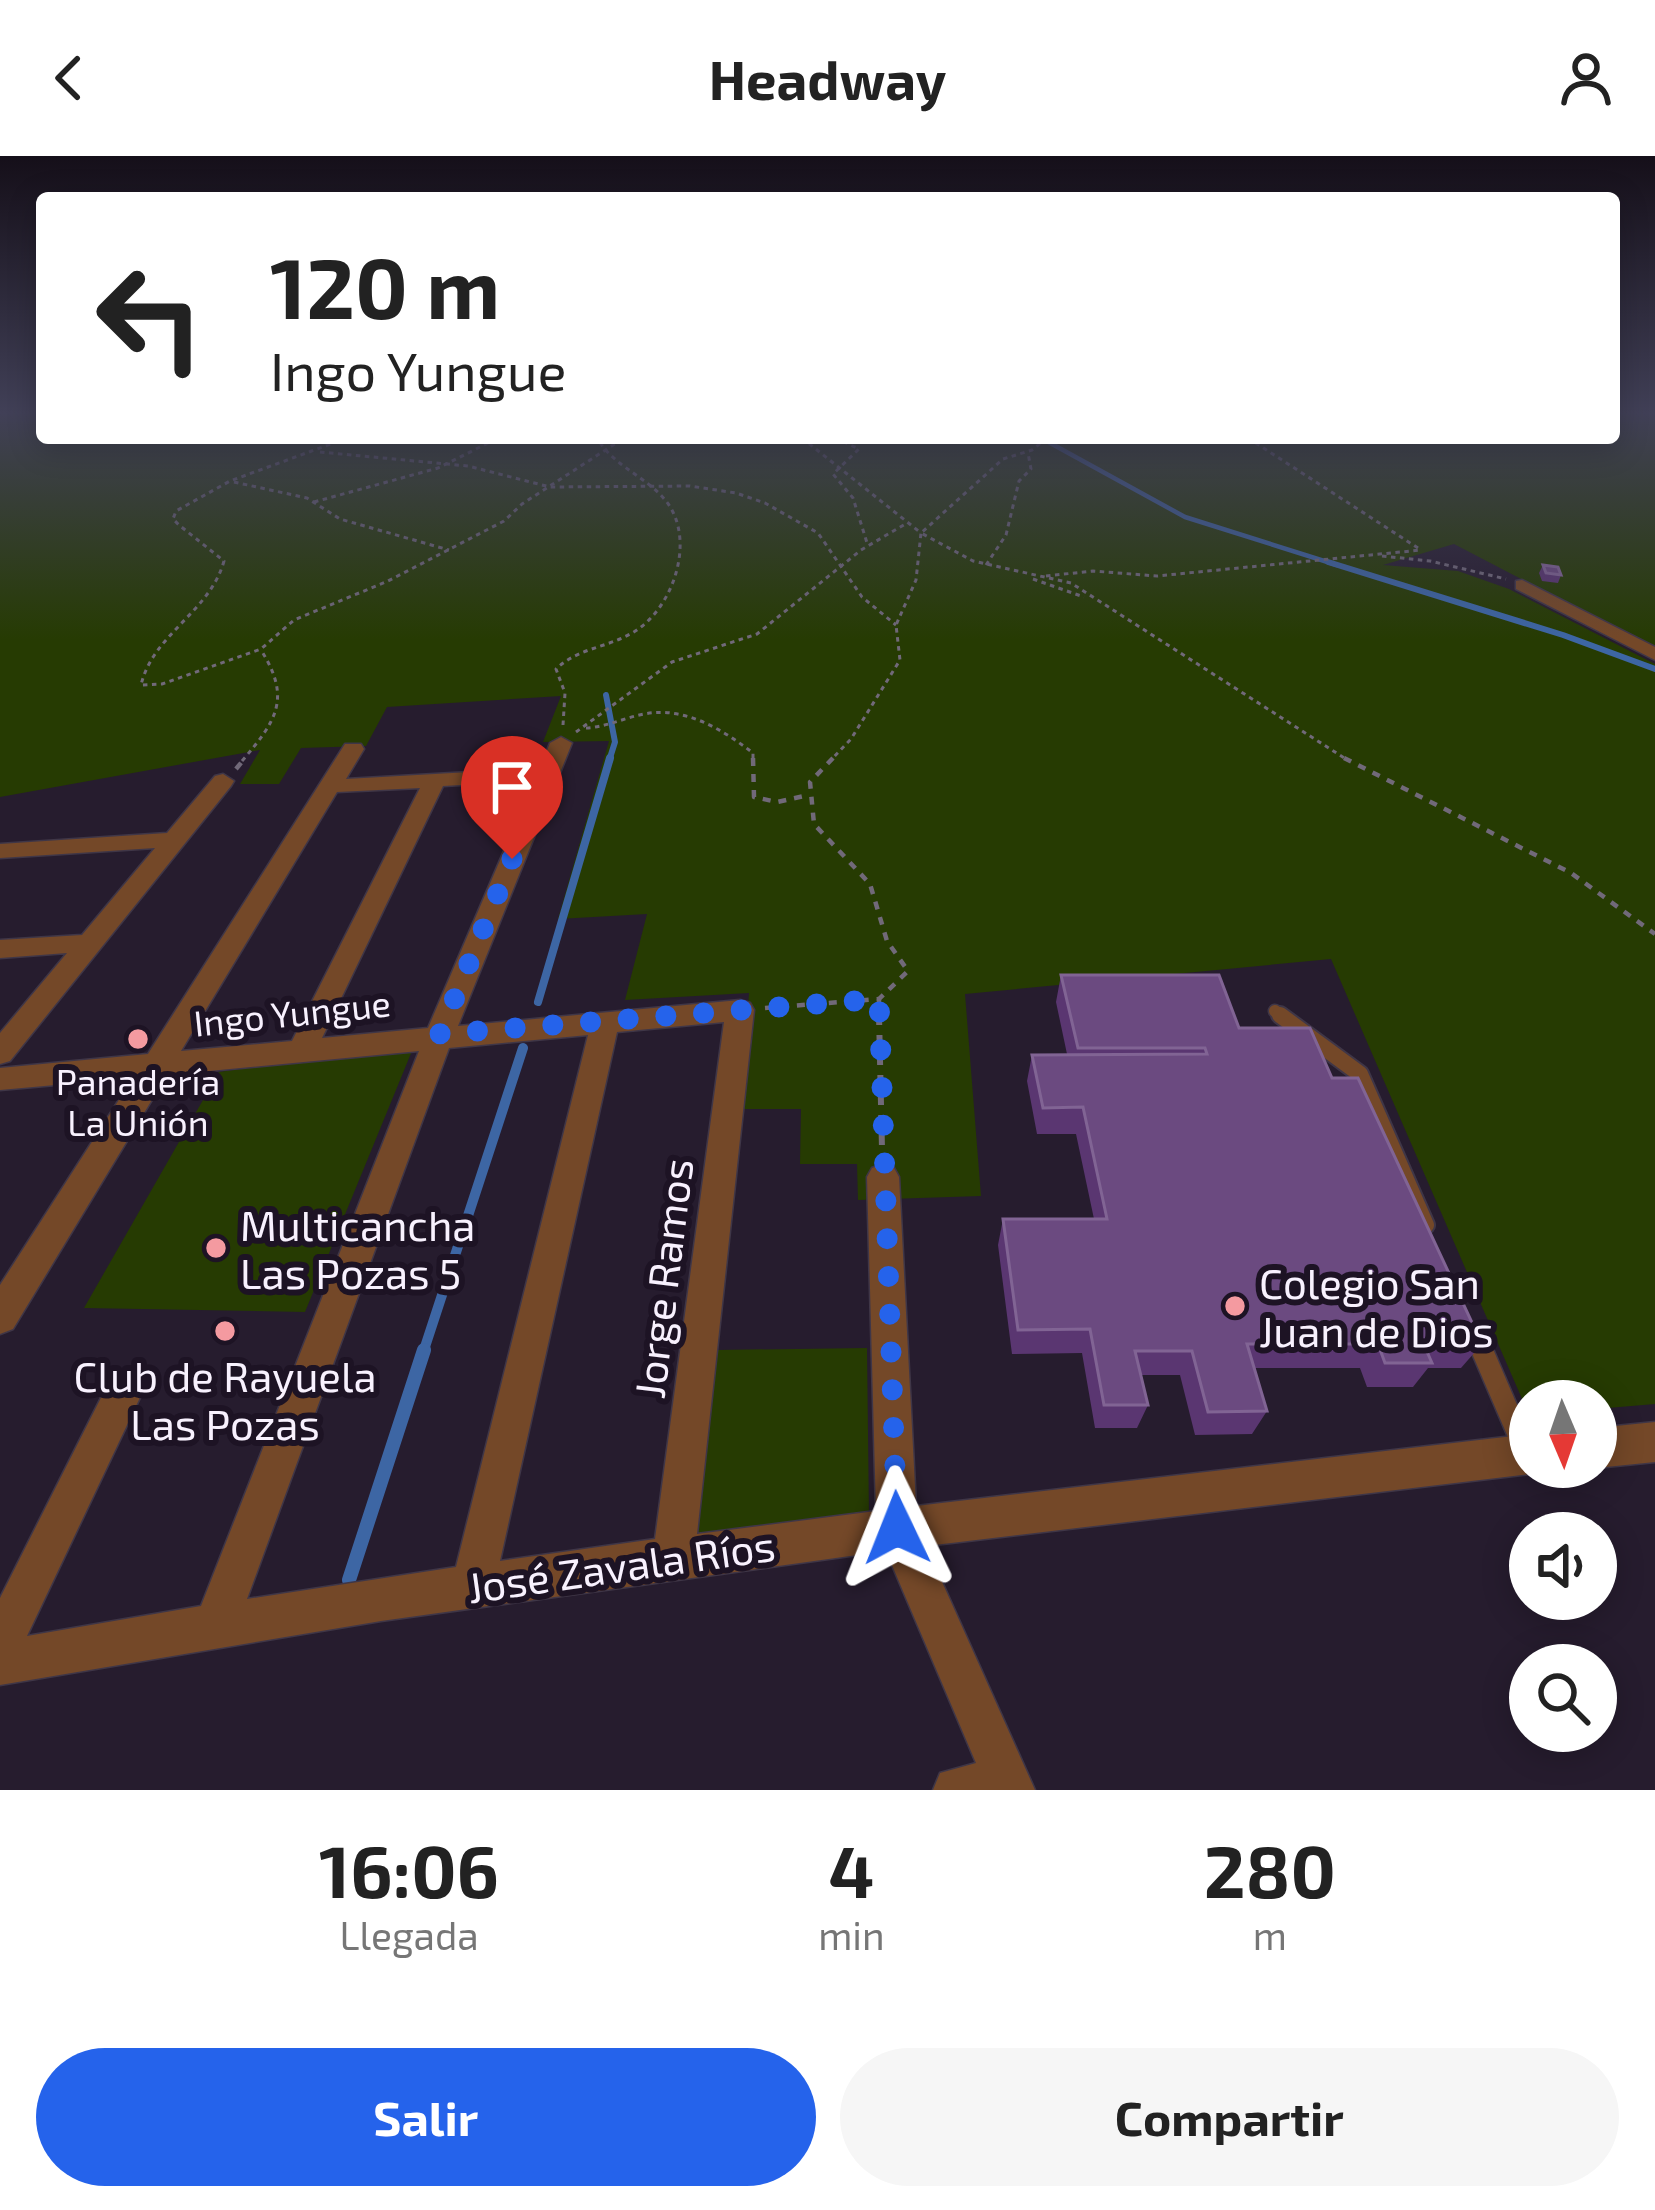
<!DOCTYPE html>
<html lang="es">
<meta charset="utf-8">
<style>
body{margin:0;font-family:"Exo 2",sans-serif;background:#f6f6f6;color:#222;height:100vh;display:flex;flex-direction:column;font-size:45px;white-space:nowrap}
*{box-sizing:border-box;margin:0}
p{font-size:39px;color:#767676}
.icon{flex:none;width:66px;height:66px;fill:none;stroke:currentColor;stroke-width:2;stroke-linecap:round;stroke-linejoin:round}
.map{position:relative;height:1634px;overflow:hidden}
.drawer{display:flex;flex-direction:column;background:#fff;flex:1}
.drawer>*{flex:none}
.guide{position:absolute;left:36px;top:36px;width:1584px;height:252px;border-radius:12px;box-shadow:0 6px 30px #0003;background:#fff;color:#222;overflow:hidden}
.needle{width:78px;rotate:178deg}
.fabs{position:absolute;left:1509px;top:1224px;display:grid;gap:24px}
.fabs a{display:grid;place-items:center;width:108px;height:108px;border-radius:50%;background:#fff;box-shadow:0 6px 30px #0003;font-size:60px}
.pin{position:absolute;display:grid;place-items:center;width:102px;height:102px;color:#fff;margin:-123px -51px;border-radius:50% 50% 50% 0;rotate:-45deg;box-shadow:0 0 12px #0007}
.pin .icon{rotate:45deg}
.me{position:absolute;width:132px;margin:-66px;rotate:358deg;stroke-linejoin:round;filter:drop-shadow(0 0 9px #0008)}
.turn{display:flex;align-items:center;gap:42px;height:252px;padding:0 36px;font-size:54px}
.turn .icon{width:156px;height:156px;stroke-width:2.5}
.turn b{display:block;font-size:84px;line-height:102px}
.eta{display:flex;justify-content:space-evenly;align-items:center;height:204px;text-align:center}
.eta b{font-size:72px;font-weight:700;line-height:84px}
.button{display:flex;gap:24px;margin-top:auto;padding:24px 36px}
.button a{flex:1;height:138px;border-radius:72px;background:#2563eb;color:#fff;font-size:48px;font-weight:700;line-height:138px;text-align:center}
.button a+a{background:#f6f6f6;color:#222}
header{display:flex;justify-content:space-between;align-items:center;height:156px;padding:0 36px;background:#fff;font-size:54px;font-weight:700}
.map>svg:first-child{display:block}
.green{fill:#263b02}
.lines{fill:none;stroke-linecap:round;stroke-linejoin:round}
.stream-far4{stroke:#3d66a4;stroke-width:4.5}
.stream-far3{stroke:#3d66a4;stroke-width:6}
.stream-far2{stroke:#3d66a4;stroke-width:8}
.stream-far1{stroke:#3d66a4;stroke-width:10}
.stream{stroke:#3d66a4;stroke-width:14}
.service-far2-casing{stroke:#3f3647;stroke-width:15}
.service-far1-casing{stroke:#3f3647;stroke-width:20}
.service-casing{stroke:#3f3647;stroke-width:24}
.minor-casing{stroke:#3f3647;stroke-width:3}
.path-far2{stroke:#716979;stroke-width:3;stroke-dasharray:4.5 4.5;stroke-linecap:butt}
.path-far1{stroke:#716979;stroke-width:4.5;stroke-dasharray:8 8;stroke-linecap:butt}
.path{stroke:#716979;stroke-width:6;stroke-dasharray:10 10;stroke-linecap:butt}
.service-far2{stroke:#744828;stroke-width:12}
.service-far1{stroke:#744828;stroke-width:16}
.service{stroke:#744828;stroke-width:21}
.minor{fill:#744828;fill-rule:evenodd}
.wall{fill:#5a3671}
.building{fill:#6b4a80;stroke:#816494;stroke-width:3}
.route{stroke:#2563eb;stroke-width:21;stroke-dasharray:0 37.8}
.poi-dot{fill:#f49aa0;stroke:#1d1324;stroke-width:4.5}
.labels{text-anchor:middle;dominant-baseline:central;stroke-width:12;stroke-linejoin:round;paint-order:stroke}
.street-label{font-size:36px;fill:#f8f1fe;stroke:#1d1324}
.poi-label{font-size:36px;fill:#f8f1fe;stroke:#1d1324}
.near-poi-label{font-size:42px;fill:#f8f1fe;stroke:#1d1324;text-anchor:start}
.near-street-label{font-size:42px;fill:#f8f1fe;stroke:#1d1324}
</style>
<header><svg class="icon" aria-label="back" viewBox="0 0 24 24"><path d="M15 5l-7 7 7 7"/></svg>Headway<svg class="icon" aria-label="person" viewBox="0 0 24 24"><circle cx="12" cy="8" r="4"/><path d="M4 21q1-7 8-7t8 7"/></svg></header>
<div class="map">
<svg width="1655" height="1634" viewBox="0 0 1655 1634">
<rect width="100%" height="100%" fill="#261c2e"/>
<g class="green">
<path d="M0,257H42V282H1614V257H1655V493L1454,388L1383,409L1458,415L1509,433L1655,508V1248L1596,1253V1245H1530L1529,1259L1331,803L965,838L981,1040L858,1044L857,1008H800L801,953H741L749,837L625,844L647,758L558,763L609,585L543,586L561,540L387,551L366,590L301,592L279,628H240L260,594L0,641Z"/>
<path d="M414,890L305,1156L84,1152L219,916Z"/>
<path d="M867,1192L869,1361L694,1382L716,1194Z"/>
</g>
<g class="lines">
<path class="stream-far4" d="M1041,282L1185,361L1337,409"/>
<g class="stream-far3">
<path d="M1328,406L1563,479L1655,513"/>
<path d="M606,539L615,586L609,605"/>
</g>
<path class="stream-far2" d="M538,846L610,602"/>
<path class="stream-far1" d="M423,1197L523,892"/>
<path class="stream" d="M349,1424L424,1194"/>
<defs>
<path id="service-far2" d="M1275,855L1284,862"/>
<g id="service-far1">
<path d="M1280,859L1360,918L1426,1069"/>
<path d="M1474,1177L1483,1197"/>
</g>
<path id="service" d="M1482,1194L1525,1294"/>
<g id="minor">
<path d="M1522,424L1655,491V504L1516,433V425Z"/>
<path d="M561,581L572,587L458,870L740,844L750,847L754,854L697,1378L876,1355L867,1021L872,1012L883,1008L894,1012L899,1021L916,1350L1530,1278V1311L1544,1312L1530,1318L926,1390L1035,1634H933L940,1617L976,1607L886,1395L381,1465L0,1529V1442L113,1218L126,1213L139,1218L145,1231L27,1480L201,1450L419,895L167,919L13,1173L0,1178V1129L133,922L0,934V912L148,898L345,588H361L364,593L346,623L540,612L550,587ZM534,625L428,872L322,882L443,630ZM420,632L292,885L181,895L337,636ZM724,866L655,1383L500,1405L617,876ZM588,879L456,1411L247,1443L449,892Z"/>
<path d="M223,618L234,625L231,630L10,905L0,908V877L67,797L0,802V784L82,779L155,692L0,702V688L167,677L215,620Z"/>
<path d="M1655,1266V1306L1596,1312L1595,1311L1596,1272Z"/>
</g>
</defs>
<use href="#service-far2" class="service-far2-casing"/>
<use href="#service-far1" class="service-far1-casing"/>
<use href="#service" class="service-casing"/>
<use href="#minor" class="minor-casing"/>
<g class="path-far2">
<path d="M347,282L230,325L176,355L173,363L179,369L224,405C210,456 153,478 141,529L162,528L261,493L294,464L388,425L504,365L522,348L624,282"/>
<path d="M802,282L921,377L916,424L896,469L900,504L851,583L830,605"/>
<path d="M835,282L859,293L833,318L853,342L868,390"/>
<path d="M1047,282L1032,294L1003,303L921,377L973,405L1071,427L1349,605"/>
<path d="M1248,282L1421,394"/>
<path d="M320,296L468,310L550,331L690,330L736,337L765,347L818,377L862,441L896,469"/>
<path d="M234,326L307,342L340,363L449,394"/>
<path d="M314,346L438,312L498,282"/>
<path d="M1382,400L1430,405L1506,423"/>
<path d="M986,409L1006,379L1019,325L1031,313L1028,297"/>
<path d="M1046,420L1093,415L1157,420L1421,394"/>
<path d="M1033,423L1084,441"/>
<path d="M563,569L565,537L556,513C578,492 606,492 632,477C673,454 697,384 666,345C646,320 614,311 597,282"/>
<path d="M586,572C606,571 624,562 644,558C684,550 722,573 753,597V605"/>
<path d="M576,576L672,506L757,478L861,394L907,367"/>
<path d="M242,605C276,565 292,543 261,494"/>
</g>
<g class="path-far1">
<path d="M753,602L754,641L777,646L809,639"/>
<path d="M833,602L810,626L814,668L870,728L887,785L908,815L879,843"/>
<path d="M1344,602L1571,717L1655,778"/>
<path d="M236,613L245,602"/>
<path d="M879,843V862"/>
<path d="M765,852L879,843"/>
</g>
<path class="path" d="M879,859L882,993"/>
<use href="#service-far2" class="service-far2"/>
<use href="#service-far1" class="service-far1"/>
<use href="#service" class="service"/>
<use href="#minor" class="minor"/>
</g>
<g class="wall">
<path d="M1543,409L1561,419L1558,427L1542,425L1539,417Z"/>
<path d="M1061,819L1239,872L1332,922L1482,1188L1461,1212H1428L1413,1231H1367L1360,1212H1254L1267,1255L1252,1278L1195,1279L1180,1219H1141L1148,1249L1137,1272H1095L1082,1197L1012,1198L998,1089L1003,1063H1094L1076,978H1037L1027,925L1032,899L1067,898L1056,846Z"/>
</g>
<g class="building">
<path d="M1543,409L1558,411L1561,419L1546,417Z"/>
<path d="M1061,819H1219L1239,872H1310L1332,922H1358L1482,1188L1424,1189L1432,1207H1385L1378,1188H1247L1267,1255L1208,1256L1192,1195H1135L1148,1249H1104L1090,1173L1018,1174L1003,1063H1107L1083,951L1043,952L1032,899L1207,898L1205,892H1078Z"/>
</g>
<linearGradient id="sky" x2="0" y2="1"><stop stop-color="#150f19"/><stop offset="0.53" stop-color="#414057"/><stop offset="1" stop-color="#414057" stop-opacity="0"/></linearGradient>
<rect width="1655" height="485" fill="url(#sky)"/>
<g class="lines">
<path class="route" d="M512,703L440,878L879,843L897,1372"/>
</g>
<g class="poi-dot">
<circle cx="138" cy="883" r="12"/>
<circle cx="216" cy="1092" r="12"/>
<circle cx="1235" cy="1150" r="12"/>
<circle cx="225" cy="1175" r="12"/>
</g>
<g class="labels">
<g class="street-label">
<text transform="translate(292 856) rotate(-6)">Ingo Yungue</text>
</g>
<g class="poi-label">
<text x="138" y="924">Panadería<tspan x="138" dy="41">La Unión</tspan></text>
</g>
<g class="near-poi-label">
<text x="240" y="1068">Multicancha<tspan x="240" dy="48">Las Pozas 5</tspan></text>
<text x="1259" y="1126">Colegio San<tspan x="1259" dy="48">Juan de Dios</tspan></text>
<text x="225" y="1219" text-anchor="middle">Club de Rayuela<tspan x="225" dy="48">Las Pozas</tspan></text>
</g>
<g class="near-street-label">
<text transform="translate(662 1122) rotate(-83)">Jorge Ramos</text>
<text transform="translate(621 1409) rotate(-8)">José Zavala Ríos</text>
</g>
</g>
</svg>
<div class="fabs">
<a><svg class="needle" viewBox="-14 -14 28 28"><path d="M0-13l5 13h-10z" fill="#e53935"/><path d="M0 13l5-13h-10z" fill="#767676"/></svg></a>
<a><svg class="icon" aria-label="sound" viewBox="0 0 24 24"><path d="M4 9h4l5-4v14l-5-4H4zM17 9q2 3 0 6"/></svg></a>
<a><svg class="icon" aria-label="search" viewBox="0 0 24 24"><circle cx="10" cy="10" r="6"/><path d="M15 15l6 6"/></svg></a>
</div>
<div class="pin" style="left:512px;top:703px;background:#d93025"><svg class="icon" aria-label="arrive" viewBox="0 0 24 24"><path d="M6 21V4h12l-3 4 3 4H6"/></svg></div>
<svg class="me" style="left:897px;top:1372px" viewBox="-20 -20 40 40"><path d="M0-17L14 15 0 8-14 15z" fill="#2563eb" stroke="#fff" stroke-width="4"/></svg>
<div class="guide">
<div class="turn"><svg class="icon" aria-label="left" viewBox="0 0 24 24"><path d="M17 20v-9H6M10 6l-5 5 5 5"/></svg><div><b>120 m</b>Ingo Yungue</div></div>
</div>
</div>
<section class="drawer">
<div class="eta">
<div><b>16:06</b><p>Llegada</p></div>
<div><b>4</b><p>min</p></div>
<div><b>280</b><p>m</p></div>
</div>
<div class="button"><a>Salir</a><a>Compartir</a></div>
</section>
